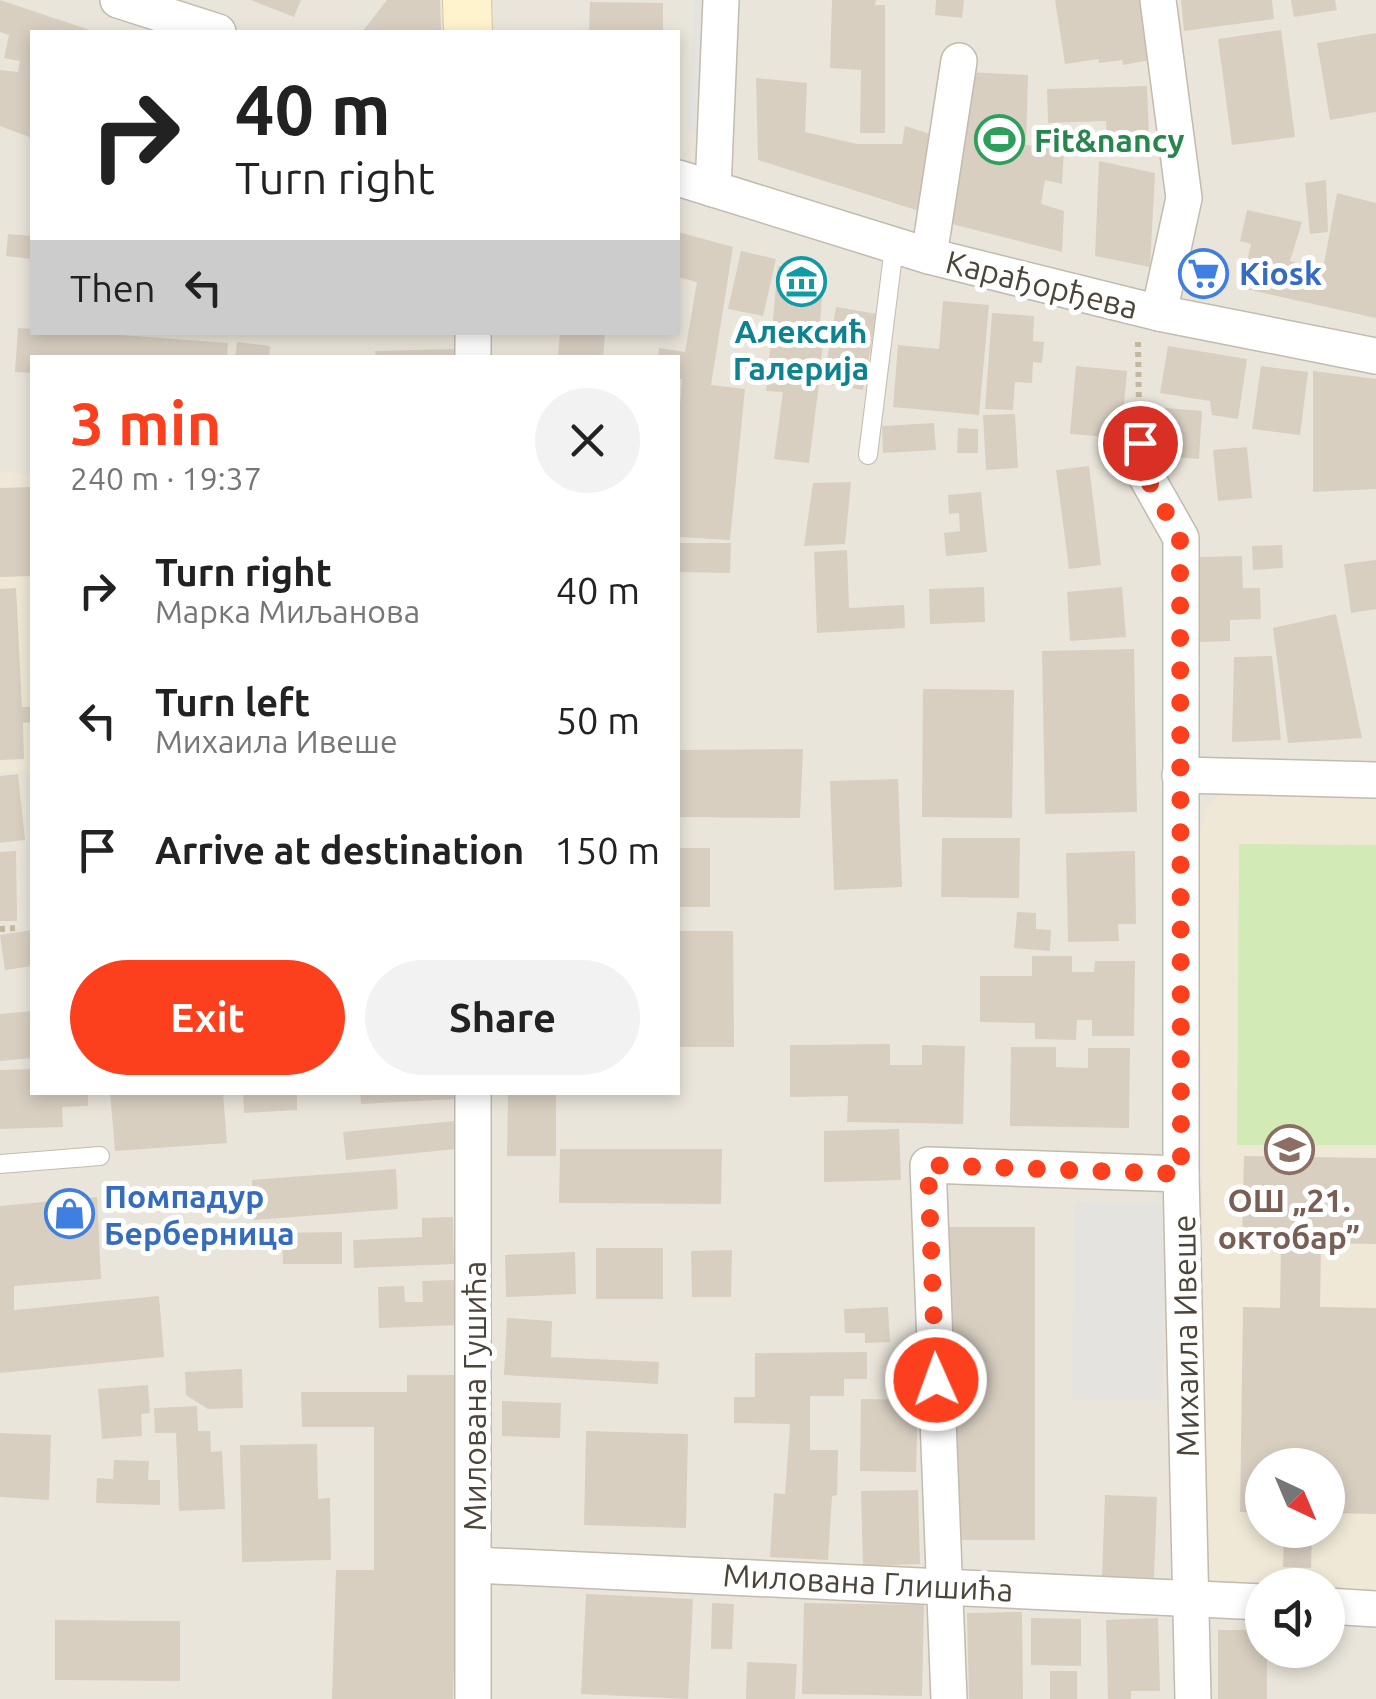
<!DOCTYPE html>
<meta charset="utf-8">
<style>
body{margin:0;font-family:Ubuntu,sans-serif;background:#f2f2f2;color:#222;height:100vh;display:flex;flex-direction:column;font-size:38px;white-space:nowrap}
*{box-sizing:border-box;margin:0}
p{font-size:32px;color:#767676}
.icon{flex:none;width:55px;height:55px;fill:none;stroke:currentColor;stroke-width:2;stroke-linecap:round;stroke-linejoin:round}
.map{position:relative;flex:1;overflow:hidden}
.drawer{position:absolute;left:30px;top:355px;width:650px;height:740px;display:flex;flex-direction:column;background:#fff;border-radius:0px;box-shadow:0 5px 15px #0003}
.drawer>*{flex:none}
.top-card{position:absolute;left:30px;top:30px;width:650px;height:305px;border-radius:0px;box-shadow:0 5px 15px #0003;background:#fff;color:#222;overflow:hidden}
.needle{width:65px;rotate:136deg}
.buttons{position:absolute;left:1245px;top:1448px;display:grid;gap:20px}
.buttons a{display:grid;place-items:center;width:100px;height:100px;border-radius:50%;background:#fff;box-shadow:0 5px 15px #0003;font-size:50px}
.pin{position:absolute;display:grid;place-items:center;width:85px;height:85px;color:#fff;margin:-42px;border:5px solid #fff;border-radius:50%;box-shadow:0 2px 10px #0007}
.me{position:absolute;width:110px;margin:-55px;rotate:358deg;stroke-linejoin:round;filter:drop-shadow(0 0 8px #0008)}
.turn{display:flex;align-items:center;gap:35px;height:210px;padding:0 40px;font-size:45px}
.turn .icon{width:130px;height:130px;stroke-width:2.5}
.turn b{display:block;font-size:70px;line-height:85px}
.then{display:flex;align-items:center;height:95px;padding:0 40px;background:#0003;gap:20px;font-size:38px}
.round{display:grid;place-items:center;flex:none;width:105px;height:105px;border-radius:52px;background:#f2f2f2}
.summary{display:flex;align-items:center;justify-content:space-between;height:170px;padding:0 40px}
h1{font-size:60px;font-weight:600;line-height:75px;color:#fc3f1d}
.cta{display:flex;gap:20px;margin-top:auto;padding:20px 40px}
.cta a{flex:1;height:115px;border-radius:60px;background:#fc3f1d;color:#fff;font-size:40px;font-weight:600;line-height:115px;text-align:center}
.cta a+a{background:#f2f2f2;color:#222}
ul{padding:0;list-style:none}
li{display:flex;align-items:center;gap:30px;height:130px;padding:0 40px}
li div{flex:1}
li b{display:block;font-size:38px}
li em{font-style:normal}
.map>svg:first-child{display:block}
.residential{fill:#eae5da;fill-rule:evenodd}
.education{fill:#efe8d6;fill-rule:evenodd}
.garden{fill:#d2eab5}
.parking{fill:#e5e3e0}
.building{fill:#d8cfc1}
.lines{fill:none;stroke-linecap:round;stroke-linejoin:round}
.lane-casing{stroke:#c2bbae;stroke-width:20}
.street-casing{stroke:#c2bbae;stroke-width:38}
.secondary-casing{stroke:#d6c79b;stroke-width:50}
.path{stroke:#c4b79f;stroke-width:6;stroke-dasharray:5 5;stroke-linecap:butt}
.lane{stroke:#fff;stroke-width:18}
.street{stroke:#fff;stroke-width:35}
.secondary{stroke:#fff3cd;stroke-width:48}
.route{stroke:#fc3f1d;stroke-width:18;stroke-dasharray:0 32.4}
.labels{text-anchor:middle;dominant-baseline:central;stroke-width:10;stroke-linejoin:round;paint-order:stroke}
.leisure-label{font-size:32px;font-weight:bold;fill:#27864d;stroke:#fff;text-anchor:start}
.shop-label{font-size:32px;font-weight:bold;fill:#366cbe;stroke:#fff;text-anchor:start}
.street-label{font-size:32px;fill:#4b4439;stroke:#fff}
.culture-label{font-size:32px;font-weight:bold;fill:#0d838f;stroke:#fff}
.education-label{font-size:32px;font-weight:bold;fill:#785e54;stroke:#fff}
</style>
<div class="map">
<svg width="1376" height="1699" viewBox="0 0 1376 1699">
<rect width="100%" height="100%" fill="#f6f3ec"/>
<path class="residential" d="M0,0H1376V1699H0ZM32,32H678V332H32ZM32,358H678V1092H32ZM1262,1465H1328V1530H1262ZM1262,1585H1328V1650H1262Z"/>
<g class="education">
<path d="M0,471L32,475V770L0,772Z"/>
<path d="M1236,787L1376,795V1596L1328,1594V1585L1225,1589L1207,1579L1198,836L1208,806L1221,794ZM1262,1465H1328V1530H1262Z"/>
</g>
<path class="garden" d="M1239,844L1376,845V1145H1237Z"/>
<g class="parking">
<path d="M695,0H710L706,135L687,129Z"/>
<path d="M1075,1202L1167,1204L1162,1401L1071,1399Z"/>
</g>
<g class="building">
<path d="M0,0L96,32H32V138L0,126V70L18,72L20,61L4,58L9,35L0,32Z"/>
<path d="M251,0H301L294,17Z"/>
<path d="M387,0H440L441,32H362Z"/>
<path d="M832,0H876L875,5H885V133H860L861,70L830,68Z"/>
<path d="M936,0H964L962,18L935,15Z"/>
<path d="M1055,0H1141L1150,60L1123,65L1122,60L1099,63L1098,59L1065,64Z"/>
<path d="M1181,0H1272L1274,19L1184,31Z"/>
<path d="M1291,0H1335L1337,10L1294,17Z"/>
<path d="M590,2L663,3V32H589Z"/>
<path d="M1281,30L1295,137L1232,145L1218,39Z"/>
<path d="M1376,33V112L1330,120L1317,43Z"/>
<path d="M966,72L1028,75L1026,145L1064,149L1062,184L1045,180L1041,204L1064,211L1062,252L940,221Z"/>
<path d="M756,78L807,83L805,132L857,144H902L905,126L943,138L929,214L758,160Z"/>
<path d="M1147,86L1149,138L1107,139L1106,121L1048,123L1047,89Z"/>
<path d="M1099,161L1155,173L1150,267L1095,256Z"/>
<path d="M1326,180L1328,232L1310,234L1305,183Z"/>
<path d="M1337,193L1376,203V318L1241,288L1251,244L1240,241L1247,210L1302,222L1290,261L1323,269Z"/>
<path d="M678,232L733,247L711,385L745,389L730,540L678,537V431L682,379H678V358H658L659,348L685,352L697,282L678,277Z"/>
<path d="M8,234L32,236V259L6,256Z"/>
<path d="M741,251L776,259L763,316L728,309Z"/>
<path d="M1195,263L1217,269L1214,282L1192,276Z"/>
<path d="M778,266L824,270L820,323L826,324L821,360L812,359L808,382L819,384L809,463L774,459L783,392L766,391Z"/>
<path d="M943,301L989,305L979,415L893,407L898,345L939,349Z"/>
<path d="M836,307L877,314L863,390L823,383Z"/>
<path d="M992,313L1034,316L1033,341L1044,342L1042,363L1033,362L1032,383L1015,382L1013,410L985,409Z"/>
<path d="M18,328L32,329V332H80L228,343L227,358H32V373L15,372Z"/>
<path d="M560,332H605L603,358H558Z"/>
<path d="M237,342L270,346L269,358H235Z"/>
<path d="M1168,346L1247,359L1238,419L1212,415L1210,401L1160,393Z"/>
<path d="M457,349V358H376L375,351Z"/>
<path d="M1076,366L1127,371L1121,438L1070,434Z"/>
<path d="M1261,366L1308,372L1300,435L1252,429Z"/>
<path d="M1313,371L1376,379V489L1313,492Z"/>
<path d="M1153,407L1202,411L1199,459L1149,455Z"/>
<path d="M1015,414L1018,468L986,470L983,415Z"/>
<path d="M934,423L936,450L883,453L882,426Z"/>
<path d="M958,428L978,429V453H957Z"/>
<path d="M1247,447L1252,498L1218,501L1213,450Z"/>
<path d="M1089,466L1101,565L1069,569L1056,470Z"/>
<path d="M851,482L845,544L804,546L813,483Z"/>
<path d="M32,487V576L0,577V488Z"/>
<path d="M981,492L987,552L946,556L944,533L960,531L959,513L949,514L948,495Z"/>
<path d="M678,543H731L730,573L678,572Z"/>
<path d="M1282,545L1283,568L1253,570L1252,546Z"/>
<path d="M847,550L849,608L904,605L905,628L817,633L814,552Z"/>
<path d="M1242,556L1243,588H1260L1261,619L1230,620V641L1199,642L1197,557Z"/>
<path d="M1376,560V609L1351,613L1344,564Z"/>
<path d="M984,587L985,622L930,624L929,589Z"/>
<path d="M1122,587L1126,637L1070,641L1067,592Z"/>
<path d="M16,588L22,707H32V722L23,723L24,759L0,760V589Z"/>
<path d="M1336,614L1362,738L1288,743L1273,628Z"/>
<path d="M1134,649L1137,812L1045,814L1042,651Z"/>
<path d="M1272,656L1281,740L1232,742L1234,657Z"/>
<path d="M923,689L1014,690L1012,818L922,817Z"/>
<path d="M803,749L800,818L678,817V750Z"/>
<path d="M18,774L25,840L0,843V776Z"/>
<path d="M898,779L902,887L834,890L830,781Z"/>
<path d="M942,838H1020L1019,898L941,897Z"/>
<rect x="678" y="848" width="32" height="59"/>
<path d="M16,851L17,921H0V852Z"/>
<path d="M1135,851L1136,924H1118L1119,941L1068,942L1066,853Z"/>
<path d="M1017,912L1036,913V929L1051,930L1050,951L1014,948Z"/>
<path d="M32,930V966L5,970L0,935Z"/>
<path d="M678,931H733L734,1047H678Z"/>
<path d="M1032,956H1072V972H1094L1095,961H1135L1134,1036H1092V1020H1077L1076,1040L1035,1039V1023L980,1022V976H1032Z"/>
<path d="M32,1011V1058L0,1061V1014Z"/>
<path d="M890,1044V1065H922V1045L965,1046L963,1124L847,1122L848,1096L790,1097V1045Z"/>
<path d="M1011,1047H1056V1067L1088,1068V1048H1130L1129,1128L1010,1126Z"/>
<path d="M32,1069V1092H88V1106L62,1107L63,1127L0,1129V1070Z"/>
<path d="M110,1092H223L227,1143L115,1151Z"/>
<path d="M243,1092H297V1110L244,1113Z"/>
<path d="M360,1092H455L456,1099L361,1104Z"/>
<path d="M508,1092H556V1156H507Z"/>
<path d="M454,1121L456,1149L346,1160L343,1132Z"/>
<path d="M899,1129L901,1180L824,1182V1131Z"/>
<path d="M560,1149H722L721,1204L559,1203Z"/>
<path d="M1244,1156L1376,1158V1244L1321,1243L1320,1307L1376,1308V1514L1328,1513V1465H1262V1513L1240,1512L1243,1307L1280,1308L1281,1241L1242,1240Z"/>
<path d="M396,1169L398,1209L254,1220L252,1180Z"/>
<path d="M97,1197L101,1279L14,1286V1310L159,1296L164,1357L0,1373V1206Z"/>
<path d="M453,1217L454,1264L354,1268L353,1240L422,1237V1218Z"/>
<rect x="947" y="1227" width="88" height="313"/>
<path d="M342,1232V1264H283L282,1233Z"/>
<rect x="596" y="1248" width="67" height="51"/>
<path d="M732,1250L731,1297H692L691,1251Z"/>
<path d="M575,1252L576,1294L506,1297L505,1255Z"/>
<path d="M456,1280L457,1325L379,1328L378,1287L404,1286L405,1302H423L422,1281Z"/>
<path d="M888,1307L890,1342L865,1343V1333H845L844,1309Z"/>
<path d="M507,1318L552,1321L551,1357L659,1362L658,1384L504,1375Z"/>
<path d="M867,1352V1379H844V1396H810V1450H838L837,1495L832,1496L828,1560L770,1557L774,1493L785,1494L790,1424L734,1423V1397H755V1353Z"/>
<path d="M242,1369L243,1408L208,1409L186,1395L185,1372Z"/>
<path d="M407,1375H455L459,1431V1513L453,1699H332L336,1570H374V1427H302L301,1392H407Z"/>
<path d="M148,1385L150,1413L141,1414L142,1436L102,1439L98,1389Z"/>
<path d="M861,1399L918,1400L916,1472L860,1471Z"/>
<path d="M502,1401L561,1403L560,1438L502,1436Z"/>
<path d="M197,1406L198,1431H210L211,1452L222,1451L225,1509L179,1511L176,1433H155L154,1408Z"/>
<path d="M586,1431L688,1434L686,1528L584,1525Z"/>
<path d="M0,1433L51,1435L49,1500L0,1497Z"/>
<path d="M317,1444L318,1499L330,1498L331,1560L242,1562L240,1445Z"/>
<path d="M114,1460L149,1461L148,1480H160V1505L96,1503L97,1478L113,1479Z"/>
<path d="M918,1490L920,1564L863,1566L861,1491Z"/>
<path d="M1105,1495L1157,1497L1154,1578L1102,1576Z"/>
<path d="M1284,1530H1312L1311,1568L1283,1567Z"/>
<path d="M586,1594L693,1599L688,1699L581,1694Z"/>
<path d="M712,1603L734,1604L732,1649H711Z"/>
<path d="M804,1603L924,1605L922,1696L802,1694Z"/>
<path d="M1022,1612L1023,1699H969L967,1613Z"/>
<path d="M1031,1618L1081,1619V1666L1031,1665Z"/>
<path d="M1158,1618L1160,1691H1131V1699H1108L1106,1620Z"/>
<path d="M55,1620L180,1621V1681L55,1680Z"/>
<path d="M1218,1630H1262V1650H1267V1699H1218Z"/>
<path d="M747,1662L797,1664L795,1699H746Z"/>
<rect x="1050" y="1671" width="27" height="28"/>
</g>
<g class="lines">
<defs>
<g id="lane">
<path d="M868,455L894,247"/>
<path d="M0,1164L100,1156"/>
</g>
<g id="street">
<path d="M118,0L218,32"/>
<path d="M1158,0L1184,198L1159,313"/>
<path d="M678,178L929,256L1159,313L1376,356"/>
<path d="M713,189L721,0"/>
<path d="M929,256L959,61"/>
<path d="M473,332V358"/>
<path d="M1139,443L1142,469L1181,538V1174L1193,1699"/>
<path d="M1180,775L1376,780"/>
<path d="M474,1565L1262,1602"/>
<path d="M1328,1606L1376,1609"/>
<path d="M473,1699V1092"/>
<path d="M949,1699L928,1165L1181,1174"/>
</g>
<path id="secondary" d="M467,0L468,32"/>
</defs>
<use href="#lane" class="lane-casing"/>
<use href="#street" class="street-casing"/>
<use href="#secondary" class="secondary-casing"/>
<g class="path">
<path d="M1138,342L1139,414"/>
<path d="M0,929L17,928"/>
</g>
<use href="#lane" class="lane"/>
<use href="#street" class="street"/>
<use href="#secondary" class="secondary"/>
</g>
<g class="lines">
<path class="route" d="M936,1380L928,1165L1181,1174L1180,538L1142,469L1140,443"/>
</g>
<defs>
<symbol id="stadium-ring" viewBox="-11 -11 22 22"><circle r="9.5" fill="#fff" stroke="#2e9e5b" stroke-width="1.5"/><path d="M0-5a6.5 5 0 1 0 0 10a6.5 5 0 1 0 0-10ZM-3.5-1.8h7v3.6h-7Z" fill="#2e9e5b"/></symbol>
<symbol id="supermarket-ring" viewBox="-11 -11 22 22"><circle r="9.5" fill="#fff" stroke="#3f7fe0" stroke-width="1.5"/><path d="M-6-5.5h2.5l.6 2H6L4.5 2H-2.5L-4.4-4H-6ZM-1.5 3.2a1.3 1.3 0 1 0 .1 0ZM3 3.2a1.3 1.3 0 1 0 .1 0Z" fill="#3f7fe0"/></symbol>
<symbol id="museum-ring" viewBox="-11 -11 22 22"><circle r="9.5" fill="#fff" stroke="#0f9aa8" stroke-width="1.5"/><path d="M0-6L6-3V-2H-6V-3ZM-5-1h2V3h-2ZM-1-1h2V3h-2ZM3-1h2V3H3ZM-6 4H6V6H-6Z" fill="#0f9aa8"/></symbol>
<symbol id="school-ring" viewBox="-11 -11 22 22"><circle r="9.5" fill="#fff" stroke="#8d6e63" stroke-width="1.5"/><path d="M0-5L7-2L0 1L-7-2ZM-4 1L0 2.5L4 1V4Q0 6-4 4Z" fill="#8d6e63"/></symbol>
<symbol id="shop-ring" viewBox="-11 -11 22 22"><circle r="9.5" fill="#fff" stroke="#3f7fe0" stroke-width="1.5"/><path d="M-5-2.5h2.3a2.7 3.5 0 0 1 5.4 0H5L5.5 6h-11ZM-1.5-2.5h3a1.5 2.3 0 0 0-3 0Z" fill="#3f7fe0"/></symbol>
</defs>
<g fill-rule="evenodd">
<use href="#stadium-ring" x="972" y="112" width="55" height="55"/>
<use href="#supermarket-ring" x="1176" y="246" width="55" height="55"/>
<use href="#museum-ring" x="774" y="254" width="55" height="55"/>
<use href="#school-ring" x="1262" y="1122" width="55" height="55"/>
<use href="#shop-ring" x="42" y="1186" width="55" height="55"/>
</g>
<g class="labels">
<g class="leisure-label">
<text x="1034" y="140">Fit&amp;nancy</text>
</g>
<g class="shop-label">
<text x="1239" y="273">Kiosk</text>
<text x="104" y="1196">Помпадур<tspan x="104" dy="37">Берберница</tspan></text>
</g>
<g class="street-label">
<text transform="translate(1042 284) rotate(14)">Карађорђева</text>
<text transform="translate(1185 1336) rotate(-91)">Михаила Ивеше</text>
<text transform="translate(474 1396) rotate(-90)">Милована Гушића</text>
<text transform="translate(868 1582) rotate(3)">Милована Глишића</text>
</g>
<g class="culture-label">
<text x="801" y="331">Алексић<tspan x="801" dy="37">Галерија</tspan></text>
</g>
<g class="education-label">
<text x="1289" y="1200">ОШ „21.<tspan x="1289" dy="37">октобар”</tspan></text>
</g>
</g>
</svg>
<div class="buttons">
<a><svg class="needle" viewBox="-14 -14 28 28"><path d="M0-13l5 13h-10z" fill="#e53935"/><path d="M0 13l5-13h-10z" fill="#767676"/></svg></a>
<a><svg class="icon" aria-label="sound" viewBox="0 0 24 24"><path d="M4 9h4l5-4v14l-5-4H4zM17 9q2 3 0 6"/></svg></a>
</div>
<div class="pin" style="left:1140px;top:443px;background:#d93025"><svg class="icon" aria-label="arrive" viewBox="0 0 24 24"><path d="M6 21V4h12l-3 4 3 4H6"/></svg></div>
<svg class="me" style="left:936px;top:1380px" viewBox="-20 -20 40 40"><circle r="17" fill="#fc3f1d" stroke="#fff" stroke-width="3"/><path d="M0-11L8 9 0 5-8 9z" fill="#fff"/></svg>
<div class="top-card">
<div class="turn"><svg class="icon" aria-label="right" viewBox="0 0 24 24"><path d="M7 20v-9h11M14 6l5 5-5 5"/></svg><div><b>40 m</b>Turn right</div></div>
<div class="then">Then<svg class="icon" aria-label="left" viewBox="0 0 24 24"><path d="M17 20v-9H6M10 6l-5 5 5 5"/></svg></div>
</div>
<section class="drawer">
<div class="summary"><div><h1>3 min</h1><p>240 m · 19:37</p></div><a class="round"><svg class="icon" aria-label="close" viewBox="0 0 24 24"><path d="M6 6l12 12M18 6L6 18"/></svg></a></div>
<ul>
<li><svg class="icon" aria-label="right" viewBox="0 0 24 24"><path d="M7 20v-9h11M14 6l5 5-5 5"/></svg><div><b>Turn right</b><p>Марка Миљанова</p></div><em>40 m</em></li>
<li><svg class="icon" aria-label="left" viewBox="0 0 24 24"><path d="M17 20v-9H6M10 6l-5 5 5 5"/></svg><div><b>Turn left</b><p>Михаила Ивеше</p></div><em>50 m</em></li>
<li><svg class="icon" aria-label="arrive" viewBox="0 0 24 24"><path d="M6 21V4h12l-3 4 3 4H6"/></svg><div><b>Arrive at destination</b></div><em>150 m</em></li>
</ul>
<div class="cta"><a>Exit</a><a>Share</a></div>
</section>
</div>
